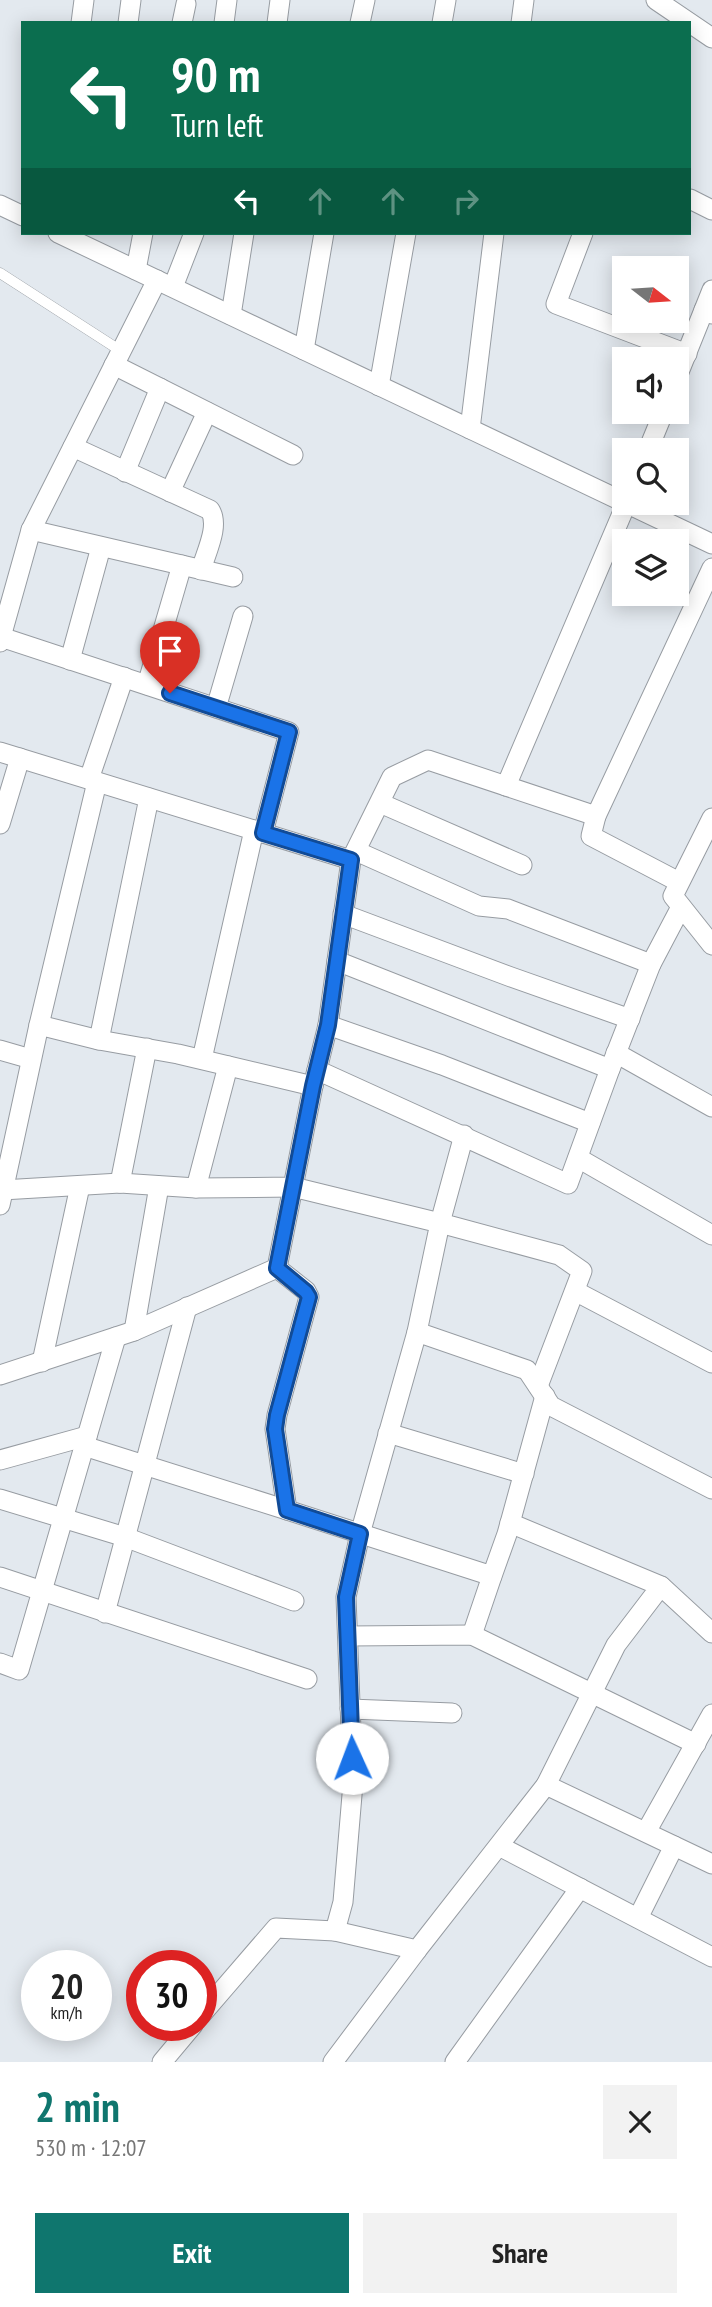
<!DOCTYPE html>
<meta charset="utf-8">
<style>
body{margin:0;font-family:"PT Sans Narrow",sans-serif;background:#f2f2f2;color:#222;height:100vh;display:flex;flex-direction:column;font-size:26px;white-space:nowrap}
*{box-sizing:border-box;margin:0}
p{font-size:23px;color:#767676}
.icon{flex:none;width:38px;height:38px;fill:none;stroke:currentColor;stroke-width:2;stroke-linecap:round;stroke-linejoin:round}
.map{position:relative;height:2062px;overflow:hidden}
.panel{display:flex;flex-direction:column;background:#fff;flex:1}
.panel>*{flex:none}
.hud{position:absolute;left:21px;top:21px;width:670px;height:214px;border-radius:0px;box-shadow:0 4px 18px #0003;background:#0b6e4f;color:#fff;overflow:hidden}
.needle{width:46px;rotate:107deg}
.buttons{position:absolute;left:612px;top:256px;display:grid;gap:14px}
.buttons a{display:grid;place-items:center;width:77px;height:77px;border-radius:0px;background:#fff;box-shadow:0 4px 18px #0003;font-size:35px}
.speed{position:absolute;left:21px;top:1950px;display:flex;gap:14px;font-size:35px;font-weight:700;text-align:center}
.speed>*{display:grid;place-content:center;width:91px;height:91px;border-radius:50%;background:#fff;box-shadow:0 4px 18px #0003;line-height:1}
.speed small{font-size:18px;font-weight:400}
.speed .limit{border:10px solid #d22;background:#fff;color:#111}
.pin{position:absolute;display:grid;place-items:center;width:60px;height:60px;color:#fff;margin:-72px -30px;border-radius:50% 50% 50% 0;rotate:-45deg;box-shadow:0 0 7px #0007}
.pin .icon{rotate:45deg}
.me{position:absolute;width:77px;margin:-38px;rotate:358deg;stroke-linejoin:round;filter:drop-shadow(0 0 5px #0008)}
.turn{display:flex;align-items:center;gap:24px;height:147px;padding:0 35px;font-size:32px}
.turn .icon{width:91px;height:91px;stroke-width:2.5}
.turn b{display:block;font-size:49px;line-height:60px}
.lanes{display:flex;align-items:center;height:66px;padding:0 35px;background:#0003;justify-content:center;gap:35px;direction:ltr}
.lanes .off{opacity:.35}
.round{display:grid;place-items:center;flex:none;width:74px;height:74px;border-radius:0px;background:#f2f2f2}
.headline{display:flex;align-items:center;justify-content:space-between;height:119px;padding:0 35px}
h1{font-size:42px;font-weight:700;line-height:52px;color:#0f766e}
.cta{display:flex;gap:14px;margin-top:auto;padding:14px 35px}
.cta a{flex:1;height:80px;border-radius:0px;background:#0f766e;color:#fff;font-size:28px;font-weight:700;line-height:80px;text-align:center}
.cta a+a{background:#f2f2f2;color:#222}
.map>svg:first-child{display:block}
.lines{fill:none;stroke-linecap:round;stroke-linejoin:round}
.lane-casing{stroke:#979ca2;stroke-width:11}
.street-casing{stroke:#979ca2;stroke-width:21}
.lane{stroke:#fff;stroke-width:10}
.street{stroke:#fff;stroke-width:19}
.route-casing{stroke:#114b97;stroke-width:18}
.route{stroke:#1a73e8;stroke-width:12}
</style>
<div class="map">
<svg width="712" height="2062" viewBox="0 0 712 2062">
<rect width="100%" height="100%" fill="#e3e9ef"/>
<g class="lines">
<defs>
<path id="lane" d="M0,273L121,351"/>
<g id="street">
<path d="M656,0L712,38"/>
<path d="M81,23L84,0"/>
<path d="M128,23L131,0"/>
<path d="M182,23L186,4"/>
<path d="M224,23L227,0"/>
<path d="M277,23L280,0"/>
<path d="M360,23L365,0"/>
<path d="M442,23L446,0"/>
<path d="M521,23L524,0"/>
<path d="M690,199L712,210"/>
<path d="M0,205L23,216"/>
<path d="M58,233L712,544"/>
<path d="M583,233L556,304L687,354"/>
<path d="M136,270L143,233"/>
<path d="M173,287L194,233"/>
<path d="M704,310L712,290"/>
<path d="M231,315L244,233"/>
<path d="M304,350L324,233"/>
<path d="M114,365L293,455"/>
<path d="M677,377L704,310L712,314"/>
<path d="M379,386L406,233"/>
<path d="M470,429L494,233"/>
<path d="M73,447L210,510C220,526 206,552 201,570"/>
<path d="M648,450L664,411"/>
<path d="M125,472L160,388"/>
<path d="M170,492L207,412"/>
<path d="M31,530L233,577"/>
<path d="M1,637L31,530L157,280"/>
<path d="M0,642L1,637L289,732L263,833"/>
<path d="M70,660L101,547"/>
<path d="M147,685L182,565"/>
<path d="M216,708L243,616"/>
<path d="M0,752L351,860"/>
<path d="M89,779L124,677"/>
<path d="M506,786L627,502"/>
<path d="M380,803L522,865"/>
<path d="M596,816L591,836L679,882"/>
<path d="M712,818L673,896L712,945"/>
<path d="M0,824L20,758"/>
<path d="M356,851L479,906L508,909L651,964L681,907"/>
<path d="M343,914L511,977L630,1019"/>
<path d="M337,961L610,1069"/>
<path d="M39,1025L99,1040L178,1054L313,1086"/>
<path d="M328,1025L442,1065L590,1123"/>
<path d="M99,1040L149,798"/>
<path d="M0,1050L31,1059"/>
<path d="M616,1053L712,1107"/>
<path d="M202,1059L254,830"/>
<path d="M317,1070L568,1184L610,1069L651,964"/>
<path d="M464,1135L440,1223L559,1255L582,1271L538,1386"/>
<path d="M578,1158L712,1235"/>
<path d="M120,1183L147,1048"/>
<path d="M196,1188L293,1187L313,1086L328,1025L351,860L392,777L428,760L596,816L712,568"/>
<path d="M2,1190L120,1183L196,1188L228,1066"/>
<path d="M0,1205L39,1025L97,782"/>
<path d="M277,1268L306,1291L309,1297L277,1415L275,1429L287,1510L492,1576L507,1534L545,1396"/>
<path d="M575,1291L712,1363"/>
<path d="M134,1331L159,1186"/>
<path d="M417,1332L360,1534L346,1597L353,1783L343,1902L335,1931L417,1950L546,1785L616,1645L661,1586L510,1523"/>
<path d="M42,1362L80,1186"/>
<path d="M0,1375L134,1331L277,1268L293,1187L440,1223L417,1332L527,1370L551,1406L712,1489"/>
<path d="M388,1433L524,1474"/>
<path d="M84,1446L287,1510"/>
<path d="M0,1460L87,1436"/>
<path d="M0,1499L125,1537L294,1601"/>
<path d="M0,1577L307,1679"/>
<path d="M661,1586L712,1633"/>
<path d="M105,1613L187,1307"/>
<path d="M472,1635L492,1576"/>
<path d="M348,1636L472,1635L696,1744"/>
<path d="M0,1663L19,1670L116,1337"/>
<path d="M350,1709L452,1713"/>
<path d="M546,1785L712,1864"/>
<path d="M646,1832L712,1714"/>
<path d="M499,1846L712,1957"/>
<path d="M638,1918L674,1846"/>
<path d="M201,2015L276,1928L335,1931"/>
<path d="M162,2062L193,2025"/>
<path d="M333,2062L417,1950"/>
<path d="M455,2062L580,1888"/>
</g>
</defs>
<use href="#lane" class="lane-casing"/>
<use href="#street" class="street-casing"/>
<use href="#lane" class="lane"/>
<use href="#street" class="street"/>
</g>
<g class="lines">
<defs>
<path id="route" d="M170,693L289,732L263,833L351,860L328,1025L313,1086L277,1268L306,1292L309,1297L277,1415L275,1429L287,1510L360,1534L346,1597L352,1758"/>
</defs>
<use href="#route" class="route-casing"/>
<use href="#route" class="route"/>
</g>
</svg>
<div class="buttons">
<a><svg class="needle" viewBox="-14 -14 28 28"><path d="M0-13l5 13h-10z" fill="#e53935"/><path d="M0 13l5-13h-10z" fill="#767676"/></svg></a>
<a><svg class="icon" aria-label="sound" viewBox="0 0 24 24"><path d="M4 9h4l5-4v14l-5-4H4zM17 9q2 3 0 6"/></svg></a>
<a><svg class="icon" aria-label="search" viewBox="0 0 24 24"><circle cx="10" cy="10" r="6"/><path d="M15 15l6 6"/></svg></a>
<a><svg class="icon" aria-label="layers" viewBox="0 0 24 24"><path d="M12 4l9 5-9 5-9-5zM3 14l9 5 9-5"/></svg></a>
</div>
<div class="speed"><div>20<small>km/h</small></div><div class="limit">30</div></div>
<div class="pin" style="left:170px;top:693px;background:#d93025"><svg class="icon" aria-label="arrive" viewBox="0 0 24 24"><path d="M6 21V4h12l-3 4 3 4H6"/></svg></div>
<svg class="me" style="left:352px;top:1758px" viewBox="-20 -20 40 40"><circle r="19" fill="#fff"/><path d="M0-13L10 11 0 6-10 11z" fill="#1a73e8"/></svg>
<div class="hud">
<div class="turn"><svg class="icon" aria-label="left" viewBox="0 0 24 24"><path d="M17 20v-9H6M10 6l-5 5 5 5"/></svg><div><b>90 m</b>Turn left</div></div>
<div class="lanes"><svg class="icon" aria-label="left" viewBox="0 0 24 24"><path d="M17 20v-9H6M10 6l-5 5 5 5"/></svg><svg class="icon off" aria-label="ahead" viewBox="0 0 24 24"><path d="M12 20V5M6 11l6-6 6 6"/></svg><svg class="icon off" aria-label="ahead" viewBox="0 0 24 24"><path d="M12 20V5M6 11l6-6 6 6"/></svg><svg class="icon off" aria-label="right" viewBox="0 0 24 24"><path d="M7 20v-9h11M14 6l5 5-5 5"/></svg></div>
</div>
</div>
<section class="panel">
<div class="headline"><div><h1>2 min</h1><p>530 m · 12:07</p></div><a class="round"><svg class="icon" aria-label="close" viewBox="0 0 24 24"><path d="M6 6l12 12M18 6L6 18"/></svg></a></div>
<div class="cta"><a>Exit</a><a>Share</a></div>
</section>
